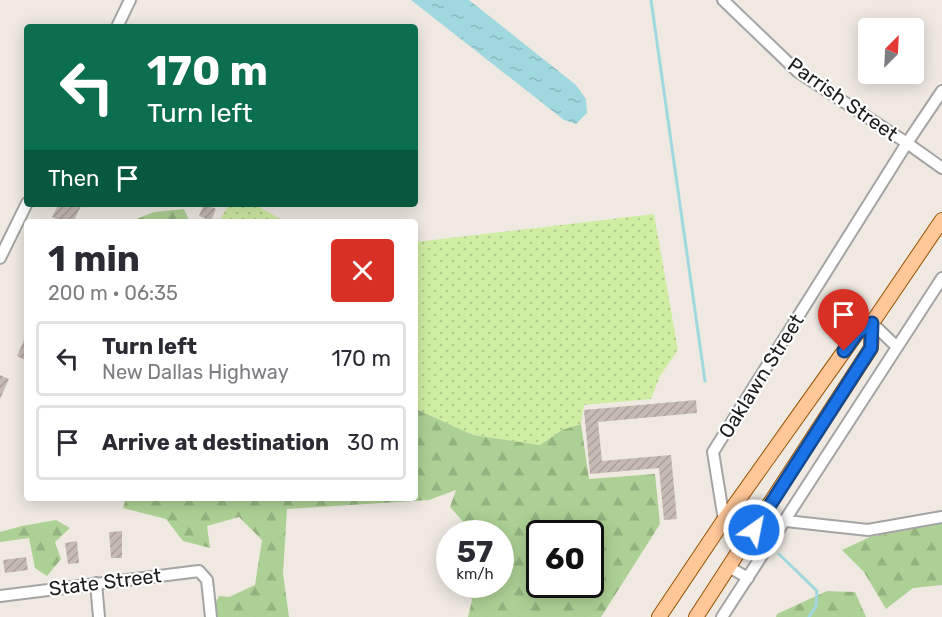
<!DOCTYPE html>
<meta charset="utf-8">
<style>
body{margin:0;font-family:Rubik,sans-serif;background:#f2f2f3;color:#2b2b33;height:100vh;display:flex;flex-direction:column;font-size:22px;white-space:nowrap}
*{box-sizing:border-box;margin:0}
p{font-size:20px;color:#7c7c81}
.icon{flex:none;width:33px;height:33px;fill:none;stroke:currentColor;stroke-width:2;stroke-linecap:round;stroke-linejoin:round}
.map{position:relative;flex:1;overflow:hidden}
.sheet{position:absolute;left:24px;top:219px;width:394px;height:282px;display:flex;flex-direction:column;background:#fff;border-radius:6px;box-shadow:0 3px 15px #0003}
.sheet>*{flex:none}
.guide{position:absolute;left:24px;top:24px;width:394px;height:183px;border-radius:6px;box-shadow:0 3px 15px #0003;background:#0b6e4f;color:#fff;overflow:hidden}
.needle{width:39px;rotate:24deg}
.fabs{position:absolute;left:858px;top:18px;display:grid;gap:12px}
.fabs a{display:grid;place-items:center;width:66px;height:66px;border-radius:6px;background:#fff;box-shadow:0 3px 15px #0003;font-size:30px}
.speed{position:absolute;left:436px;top:520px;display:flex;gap:12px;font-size:30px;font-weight:700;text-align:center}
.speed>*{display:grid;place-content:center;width:78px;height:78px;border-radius:50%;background:#fff;box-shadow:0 3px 15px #0003;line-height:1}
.speed small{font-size:15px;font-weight:400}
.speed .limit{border:3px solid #111;border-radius:9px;background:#fff;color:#111}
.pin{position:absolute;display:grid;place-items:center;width:51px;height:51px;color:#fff;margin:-62px -26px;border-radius:50% 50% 50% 0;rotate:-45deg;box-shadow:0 0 6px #0007}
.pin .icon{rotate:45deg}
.me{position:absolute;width:66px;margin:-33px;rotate:33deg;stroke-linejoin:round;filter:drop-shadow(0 0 4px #0008)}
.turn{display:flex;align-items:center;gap:21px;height:126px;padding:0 24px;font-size:27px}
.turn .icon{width:78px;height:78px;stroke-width:2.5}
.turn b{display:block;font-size:42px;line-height:51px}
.then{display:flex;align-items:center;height:57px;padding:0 24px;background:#0003;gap:12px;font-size:22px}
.round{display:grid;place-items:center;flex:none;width:63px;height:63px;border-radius:6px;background:#f2f2f3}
.head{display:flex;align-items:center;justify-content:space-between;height:102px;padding:0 24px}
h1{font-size:36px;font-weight:700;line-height:45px}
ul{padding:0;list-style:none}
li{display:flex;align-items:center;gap:18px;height:75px;margin:0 12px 9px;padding:0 12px;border:3px solid #e1e1e2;border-radius:6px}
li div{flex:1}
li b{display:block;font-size:22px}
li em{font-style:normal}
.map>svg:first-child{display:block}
.grass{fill:url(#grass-dots)}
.forest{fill:url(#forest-firs);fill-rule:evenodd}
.water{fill:url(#water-ripples)}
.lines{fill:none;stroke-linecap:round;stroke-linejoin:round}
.stream{stroke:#a0d8df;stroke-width:3}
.building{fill:url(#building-hatch)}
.minor-casing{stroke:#a4a4a4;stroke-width:14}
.major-casing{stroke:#965300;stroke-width:16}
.minor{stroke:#fff;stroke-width:10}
.major{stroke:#ffc697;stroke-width:14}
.route-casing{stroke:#114b97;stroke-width:15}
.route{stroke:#1a73e8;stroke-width:10}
.labels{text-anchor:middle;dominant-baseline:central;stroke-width:4.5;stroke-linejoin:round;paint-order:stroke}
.street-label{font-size:20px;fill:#1d1d1d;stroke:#fff}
</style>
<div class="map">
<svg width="942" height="617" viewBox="0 0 942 617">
<defs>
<pattern id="grass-dots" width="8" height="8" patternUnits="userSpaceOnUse" patternTransform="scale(1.5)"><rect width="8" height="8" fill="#d0eda4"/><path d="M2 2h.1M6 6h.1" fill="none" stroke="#b2cb8d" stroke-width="1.8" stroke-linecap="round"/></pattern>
<pattern id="forest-firs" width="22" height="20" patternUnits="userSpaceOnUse" patternTransform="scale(1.5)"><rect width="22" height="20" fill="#add194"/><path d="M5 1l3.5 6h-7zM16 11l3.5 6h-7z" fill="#94b37f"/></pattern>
<pattern id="water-ripples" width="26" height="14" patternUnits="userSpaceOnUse" patternTransform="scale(1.5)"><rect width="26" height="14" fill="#a0d8df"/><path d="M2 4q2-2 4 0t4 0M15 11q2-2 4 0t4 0" fill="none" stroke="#89b9bf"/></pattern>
<pattern id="building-hatch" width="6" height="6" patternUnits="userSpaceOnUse" patternTransform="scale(1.5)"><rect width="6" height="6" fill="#c7bab5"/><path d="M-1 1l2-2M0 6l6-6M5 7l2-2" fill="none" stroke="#aa9f9b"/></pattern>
</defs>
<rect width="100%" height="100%" fill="#efe9e2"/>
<g class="grass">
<path d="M229,204H253L286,222H219Z"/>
<path d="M654,214L678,350L660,376L651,399L584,405L581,424L562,430L540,445L473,435L416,409V242Z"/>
</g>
<g class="forest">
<path d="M184,209L190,222H129L154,212Z"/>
<path d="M416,409L473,435L540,445L562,430L581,424L589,479L655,474L660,524L601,617H468L472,600L466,585H501V534H468L467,526L450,507L456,490L429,500L287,509L283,574L289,617H216L214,606L219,596L229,597L255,585L262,540L239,517L207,526L210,548L183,541L166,519L123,508L126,498H416ZM540,534H591V585H540Z"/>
<path d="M56,520L70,528L55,542L61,559L47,576L35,568L29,538L0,542V532L22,526Z"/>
<path d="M942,523V585L913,588L886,609L864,572L842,550L870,537Z"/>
<path d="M827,591L855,592L866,617H776L777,614Z"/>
</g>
<path class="water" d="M411,0H469L576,85L586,99L587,113L576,124L564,120Z"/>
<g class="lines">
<g class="stream">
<path d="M651,0L705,381"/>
<path d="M779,554L817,591L816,606L809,617"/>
</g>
</g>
<g class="building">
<path d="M59,204H82L73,222H63L52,217Z"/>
<path d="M204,204L216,209L211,221L199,216Z"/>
<path d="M27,333V361L17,356Z"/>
<path d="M0,375L9,379L0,399Z"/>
<path d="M696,400L697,413L598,422L602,461L671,455L677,519L664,520L659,468L590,474L584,410Z"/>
<path d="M122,531V558H111L109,532Z"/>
<path d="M77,541L79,563L68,564L65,543Z"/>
<path d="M26,557L28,570L5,573L3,560Z"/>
</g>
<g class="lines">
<defs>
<g id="minor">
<path d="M723,0L798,72L907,143L942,168"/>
<path d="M117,27L130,0"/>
<path d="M0,258L27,203"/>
<path d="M872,323L897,347"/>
<path d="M724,520L713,452L907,143L942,91"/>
<path d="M786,521L868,530L942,517"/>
<path d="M729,567L748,578"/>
<path d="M96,583L99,617"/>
<path d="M0,596L199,571L207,580L211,617"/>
<path d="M722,617L942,278"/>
</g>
<g id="major">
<path d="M659,617L724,520L857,333L872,323L942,220"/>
<path d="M696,617L871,348L872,323"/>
</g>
</defs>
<use href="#minor" class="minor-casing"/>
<use href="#major" class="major-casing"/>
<use href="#minor" class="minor"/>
<use href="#major" class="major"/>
</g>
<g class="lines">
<defs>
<path id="route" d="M754,530L871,348L872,323L857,333L844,351"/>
</defs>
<use href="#route" class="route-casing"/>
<use href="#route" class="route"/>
</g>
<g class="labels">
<g class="street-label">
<text transform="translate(843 99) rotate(35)">Parrish Street</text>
<text transform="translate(761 376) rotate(-58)">Oaklawn Street</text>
<text transform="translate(105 582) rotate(-7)">State Street</text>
</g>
</g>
</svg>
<div class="fabs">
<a><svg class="needle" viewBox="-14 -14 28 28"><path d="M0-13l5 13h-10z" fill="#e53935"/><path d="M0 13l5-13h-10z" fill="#7c7c81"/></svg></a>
</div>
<div class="speed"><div>57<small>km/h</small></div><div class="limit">60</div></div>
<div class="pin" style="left:844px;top:351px;background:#d93025"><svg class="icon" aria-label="arrive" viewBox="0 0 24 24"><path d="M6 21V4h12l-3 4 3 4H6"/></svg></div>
<svg class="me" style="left:754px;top:530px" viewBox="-20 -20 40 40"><circle r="17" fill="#1a73e8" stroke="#fff" stroke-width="3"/><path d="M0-11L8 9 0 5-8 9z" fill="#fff"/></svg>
<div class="guide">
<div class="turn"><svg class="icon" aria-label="left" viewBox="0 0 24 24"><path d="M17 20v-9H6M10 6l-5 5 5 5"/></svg><div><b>170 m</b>Turn left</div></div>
<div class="then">Then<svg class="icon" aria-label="arrive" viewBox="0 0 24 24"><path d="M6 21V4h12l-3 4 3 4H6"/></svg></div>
</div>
<section class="sheet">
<div class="head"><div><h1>1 min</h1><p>200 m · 06:35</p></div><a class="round" style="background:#d93025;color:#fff"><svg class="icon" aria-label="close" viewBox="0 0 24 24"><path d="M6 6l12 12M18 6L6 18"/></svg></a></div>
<ul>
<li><svg class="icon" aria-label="left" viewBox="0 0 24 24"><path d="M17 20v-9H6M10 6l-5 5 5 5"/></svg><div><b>Turn left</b><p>New Dallas Highway</p></div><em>170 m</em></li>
<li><svg class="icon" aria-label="arrive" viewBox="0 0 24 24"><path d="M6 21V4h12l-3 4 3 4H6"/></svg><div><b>Arrive at destination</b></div><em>30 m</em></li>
</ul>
</section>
</div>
